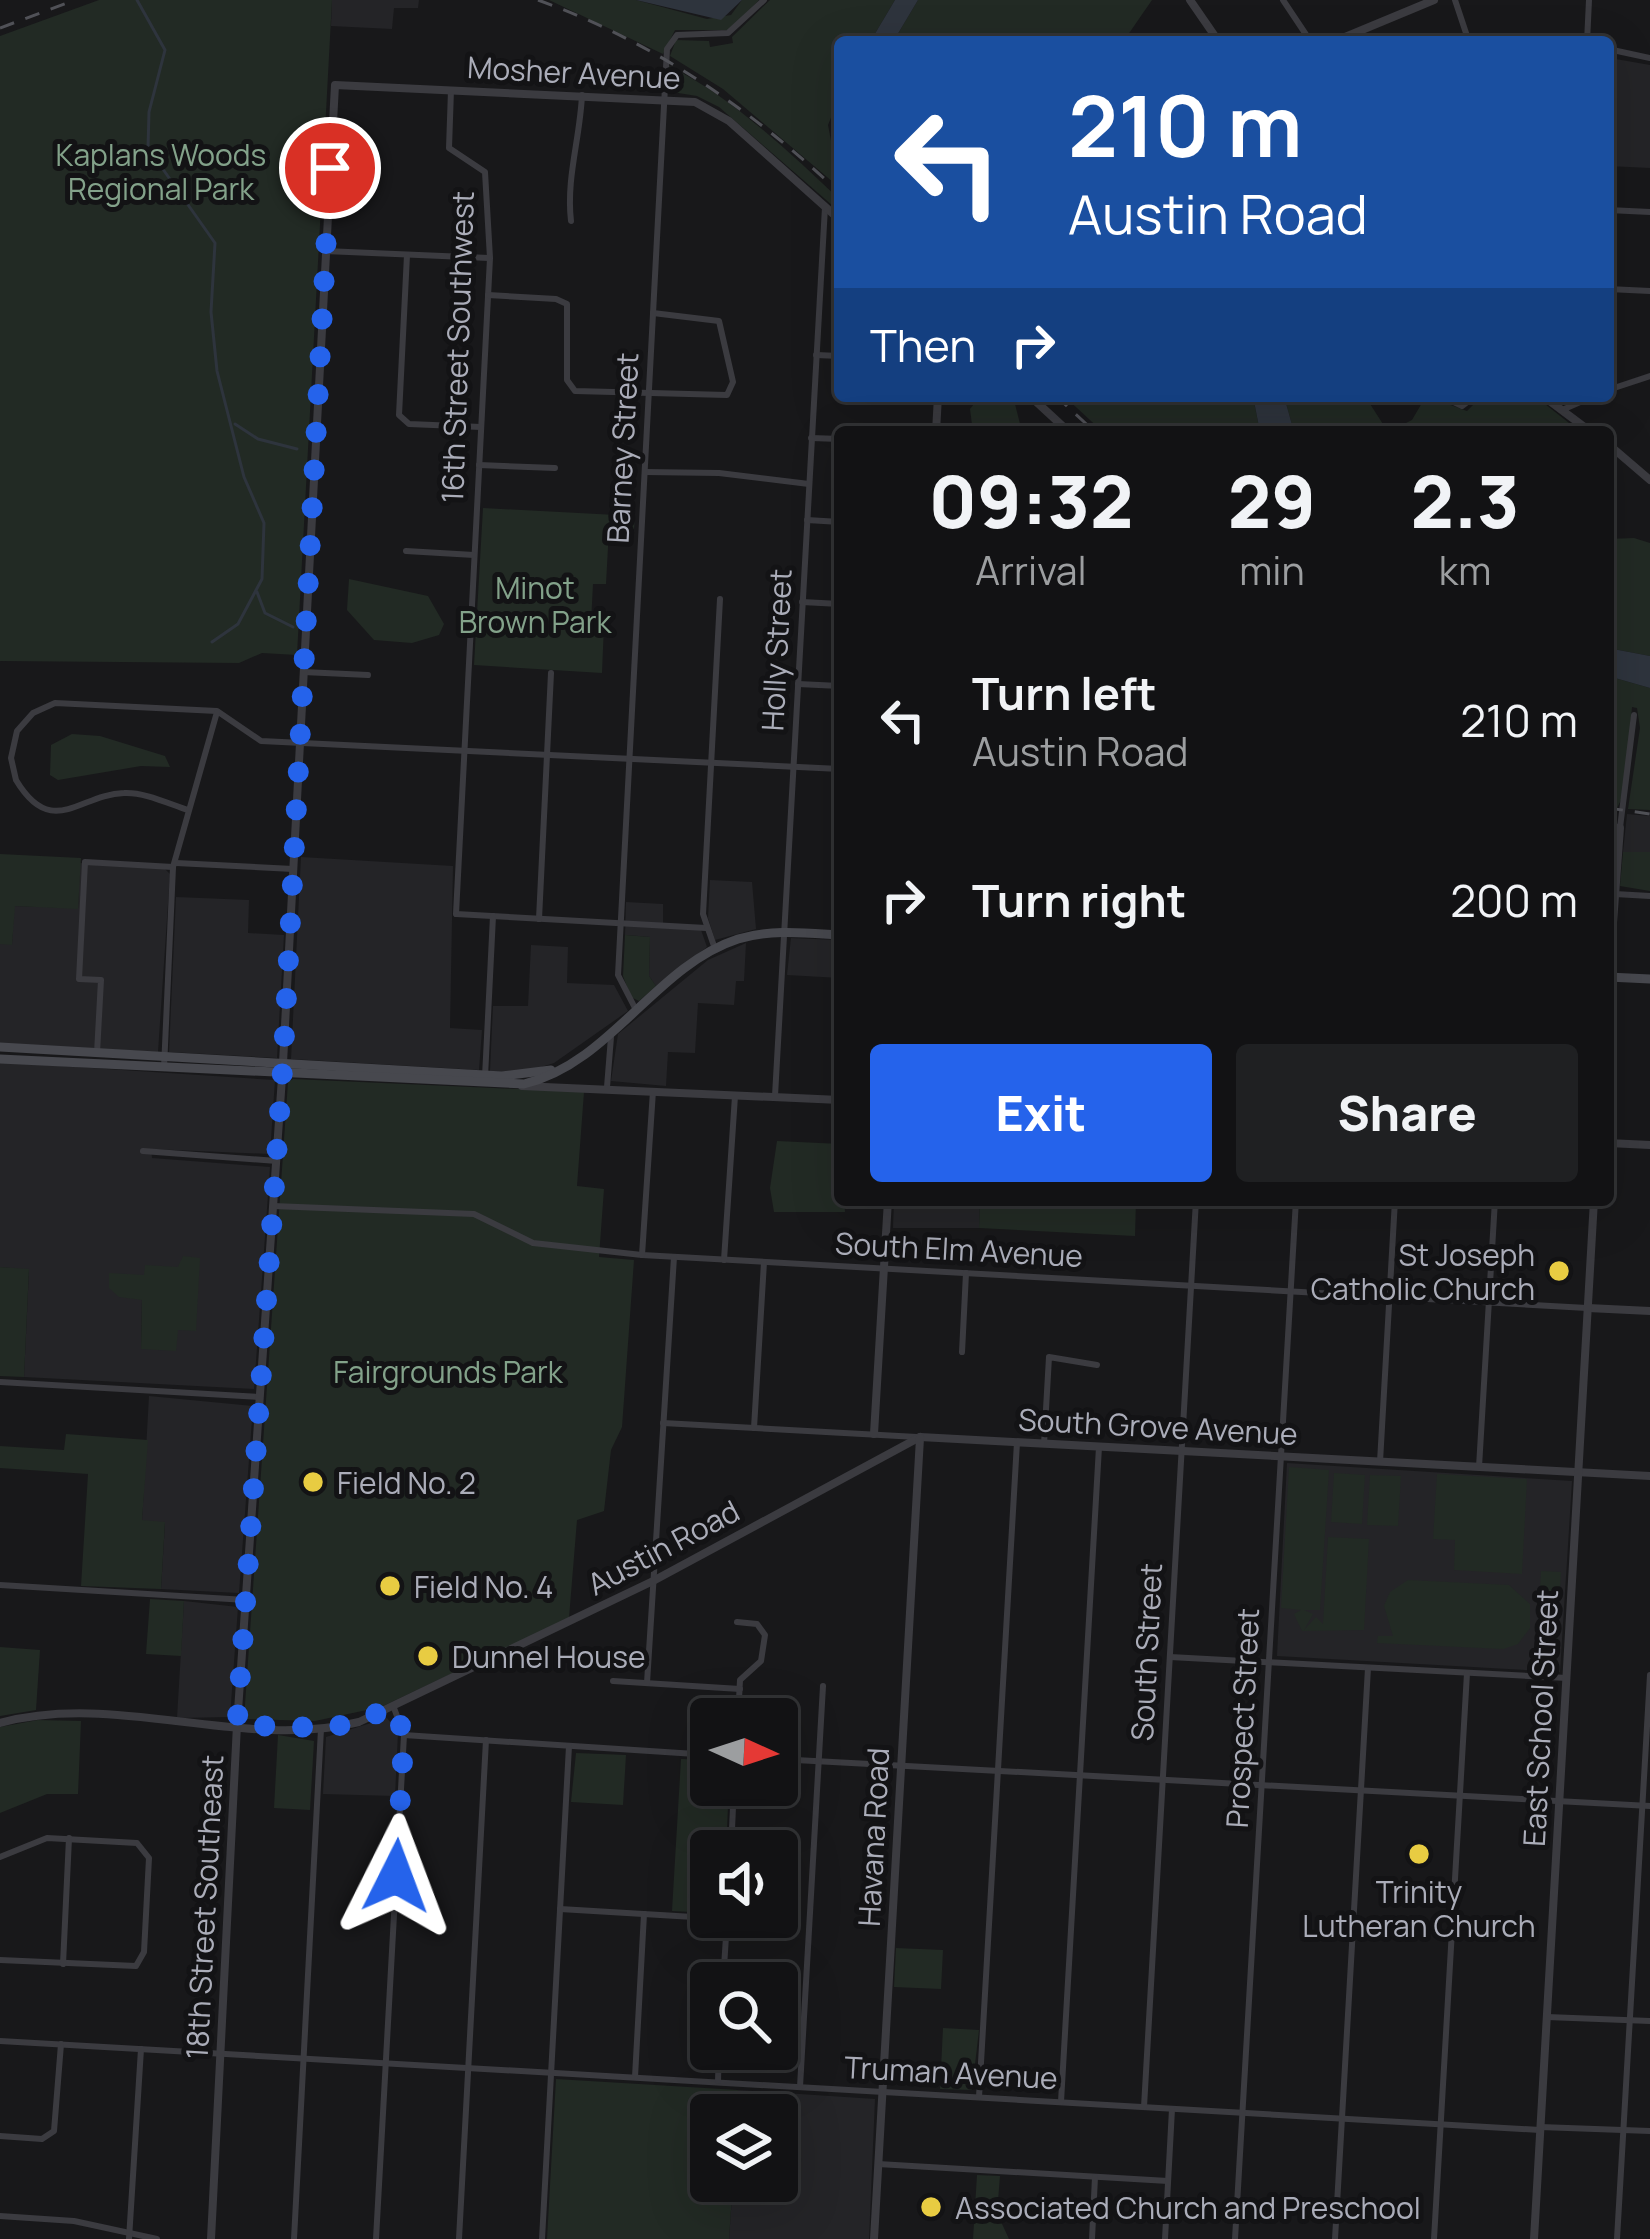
<!DOCTYPE html>
<style>
body{margin:0;font-family:Manrope,sans-serif;background:#1f2022;color:#f1f3f6;height:100vh;display:flex;flex-direction:column;font-size:45px;white-space:nowrap}
*{box-sizing:border-box;margin:0}
p{font-size:39px;color:#9c9ea0}
.icon{flex:none;width:66px;height:66px;fill:none;stroke:currentColor;stroke-width:2;stroke-linecap:round;stroke-linejoin:round}
.map{position:relative;flex:1;overflow:hidden}
.details{position:absolute;left:834px;top:426px;width:780px;height:780px;display:flex;flex-direction:column;background:#121214;border-radius:12px;box-shadow:0 12px 48px #0002,0 0 0 3px #313234}
.details>*{flex:none}
.top-card{position:absolute;left:834px;top:36px;width:780px;height:366px;border-radius:12px;box-shadow:0 12px 48px #0002,0 0 0 3px #313234;background:#1a4fa0;color:#fff;overflow:hidden}
.needle{width:78px;rotate:93deg}
.fabs{position:absolute;left:690px;top:1698px;display:grid;gap:24px}
.fabs a{display:grid;place-items:center;width:108px;height:108px;border-radius:12px;background:#121214;box-shadow:0 12px 48px #0002,0 0 0 3px #313234;font-size:60px}
.pin{position:absolute;display:grid;place-items:center;width:102px;height:102px;color:#fff;margin:-51px;border:6px solid #fff;border-radius:50%;box-shadow:0 3px 12px #0007}
.me{position:absolute;width:132px;margin:-66px;rotate:3deg;stroke-linejoin:round;filter:drop-shadow(0 0 9px #0008)}
.turn{display:flex;align-items:center;gap:42px;height:252px;padding:0 36px;font-size:54px}
.turn .icon{width:156px;height:156px;stroke-width:2.5}
.turn b{display:block;font-size:84px;line-height:102px}
.then{display:flex;align-items:center;height:114px;padding:0 36px;background:#0003;gap:24px;font-size:45px}
.eta{display:flex;justify-content:space-evenly;align-items:center;height:204px;text-align:center}
.eta b{font-size:72px;font-weight:800;line-height:84px}
.primary-button{display:flex;gap:24px;margin-top:auto;padding:24px 36px}
.primary-button a{flex:1;height:138px;border-radius:12px;background:#2563eb;color:#fff;font-size:48px;font-weight:800;line-height:138px;text-align:center}
.primary-button a+a{background:#1f2022;color:#f1f3f6}
ul{padding:0;list-style:none}
li{display:flex;align-items:center;gap:36px;height:180px;padding:0 36px}
li div{flex:1}
li b{display:block;font-size:45px}
li em{font-style:normal}
.map>svg:first-child{display:block}
.built{fill:#242427;fill-rule:evenodd}
.green{fill:#222a24}
.water{fill:#2e343d}
.lines{fill:none;stroke-linecap:round;stroke-linejoin:round}
.stream{stroke:#2e343d;stroke-width:3}
.minor{stroke:#3b3b40;stroke-width:6}
.tertiary{stroke:#3b3b40;stroke-width:8}
.secondary{stroke:#47484e;stroke-width:9}
.rail{stroke:#505157;stroke-width:3;stroke-dasharray:15 12;stroke-linecap:butt}
.route{stroke:#2563eb;stroke-width:21;stroke-dasharray:0 37.8}
.poi-dot{fill:#e8cc42;stroke:#131315;stroke-width:4.5}
.labels{text-anchor:middle;dominant-baseline:central;stroke-width:10;stroke-linejoin:round;paint-order:stroke}
.street-label{font-size:30px;fill:#abadb9;stroke:#131315}
.park-label{font-size:30px;fill:#83a28a;stroke:#131315}
.poi-label{font-size:30px;fill:#abadb9;stroke:#131315;text-anchor:start}
</style>
<div class="map">
<svg width="1650" height="2239" viewBox="0 0 1650 2239">
<rect width="100%" height="100%" fill="#18181a"/>
<g class="built">
<path d="M332,0H419L418,8H394L392,29L331,26Z"/>
<path d="M1610,58L1650,65V168L1608,166Z"/>
<path d="M1627,814L1650,816V852H1623Z"/>
<path d="M301,857L453,866L450,1028L482,1030L479,1070L291,1059Z"/>
<path d="M80,863L165,869L170,874L158,1052L0,1044V944H12L14,906L78,908Z"/>
<path d="M710,880L752,882L756,929L715,940L708,918Z"/>
<path d="M176,897L249,900L248,933L284,935L277,1058L169,1052Z"/>
<path d="M626,902L663,904V924L700,927L707,947L656,986L649,976L650,937L625,935Z"/>
<path d="M791,938L840,940V978L787,975Z"/>
<path d="M746,943L744,981H736L734,1005L698,1003L695,1053L668,1052L666,1086L611,1081L618,1034L708,960Z"/>
<path d="M531,945L568,947L567,983L614,985L628,1011L554,1063L522,1073L490,1071L493,1006H528Z"/>
<path d="M0,1062L275,1080L270,1154L151,1149L152,1158L270,1167L254,1389L24,1377L29,1270L0,1267ZM184,1256L196,1330H177L141,1349L142,1300L160,1269L179,1267Z"/>
<path d="M894,1200H980L979,1228H893Z"/>
<path d="M149,1396L253,1406L239,1593L161,1589L165,1523L142,1521Z"/>
<path d="M1287,1463L1572,1481L1560,1672L1277,1656Z"/>
<path d="M184,1601L238,1607L230,1717L177,1718Z"/>
<path d="M387,1718L398,1732L395,1796L323,1794L326,1737Z"/>
<path d="M738,2090L875,2099L869,2239H729L733,2181H777V2115H737Z"/>
</g>
<g class="green">
<path d="M99,0H332L297,655L262,653L239,663L0,661V36Z"/>
<path d="M549,0H636L707,19L731,15L742,0H759L731,30H675L663,54Z"/>
<path d="M770,0H895L870,42H840V95L828,125L840,188L723,89L670,56L676,40L709,41L710,47L733,43L732,37Z"/>
<path d="M918,0H1152L1123,42H893Z"/>
<path d="M669,66C732,97 789,152 840,200V212L719,107L697,96L672,92Z"/>
<path d="M980,396H1013L1022,432H973L970,409Z"/>
<path d="M1064,396H1253L1260,432H1103Z"/>
<path d="M1284,396H1365L1388,432L1412,420L1426,396L1467,411L1482,396H1535L1569,423L1564,432H1294Z"/>
<path d="M483,508L635,516L634,529H609L606,584H593L591,623L604,624L602,673L474,665Z"/>
<path d="M1634,538L1650,543V656L1608,648V539Z"/>
<path d="M349,579L428,596L444,624L439,635L412,643L374,640L347,610Z"/>
<path d="M1608,676L1650,688V810L1628,809L1640,728L1637,708L1632,707L1624,794L1617,808L1608,806Z"/>
<path d="M72,734L100,736L165,756L170,767L141,766L58,780L50,775L51,745Z"/>
<path d="M1623,852H1650V891L1620,886Z"/>
<path d="M0,854L81,858L78,909L15,906L12,945L0,944Z"/>
<path d="M625,935L650,937L649,976L656,986L639,1001L631,997L623,976Z"/>
<path d="M293,1079L584,1092L577,1186L604,1189L599,1257L634,1260L622,1427L611,1450L604,1511L577,1520L569,1618L381,1707L315,1721L244,1719L288,1082Z"/>
<path d="M777,1141L840,1144L845,1212H774L770,1188Z"/>
<path d="M980,1200H1136L1135,1236L979,1228Z"/>
<path d="M183,1256L200,1258L196,1331L178,1330L176,1351L141,1349L142,1300L119,1297L109,1288V1273L144,1275L145,1265L178,1267Z"/>
<path d="M0,1267L29,1269L24,1377L0,1376Z"/>
<path d="M66,1434L148,1440L142,1520L165,1522L161,1589L81,1586L88,1474L0,1468V1446L64,1450Z"/>
<path d="M1289,1467L1329,1470L1320,1610H1304L1313,1614L1304,1630L1316,1617L1323,1624L1328,1537L1369,1539L1364,1630L1302,1631L1294,1614L1301,1610L1281,1608Z"/>
<path d="M1334,1473L1365,1475L1362,1524L1331,1522Z"/>
<path d="M1437,1474L1527,1479L1522,1574L1454,1570L1455,1540L1433,1539Z"/>
<path d="M1370,1475L1401,1476L1398,1526L1367,1525Z"/>
<path d="M1541,1571L1561,1572L1556,1668L1536,1667Z"/>
<path d="M1408,1580L1509,1585L1530,1604V1628L1518,1644L1503,1649L1377,1643L1378,1636H1393L1384,1606L1390,1592Z"/>
<path d="M150,1599L184,1601L181,1656L146,1654Z"/>
<path d="M0,1647L40,1650L36,1710L0,1716Z"/>
<path d="M38,1720L81,1721L78,1794H47L0,1813V1727Z"/>
<path d="M278,1735L314,1741L310,1810L274,1808Z"/>
<path d="M576,1753L626,1755L623,1805L571,1802Z"/>
<path d="M681,1759L711,1760V1785H729L726,1851H711V1913L672,1911Z"/>
<path d="M896,1948L943,1950L941,1989L894,1987Z"/>
<path d="M943,2028L979,2030L972,2090L940,2089Z"/>
<path d="M556,2079L738,2090L737,2115H711V2181H733L729,2239H547Z"/>
<path d="M977,2175L1000,2176L997,2213L1009,2239H973Z"/>
</g>
<g class="water">
<path d="M636,0H742L721,20Z"/>
<path d="M895,0H918L893,42H870Z"/>
<path d="M1253,396H1284L1294,432H1260Z"/>
<path d="M1608,648L1650,656V688L1608,676Z"/>
</g>
<g class="lines">
<g class="stream">
<path d="M137,0L165,50L149,112L148,148L215,243L211,312L217,371L244,477L264,523L262,579L238,624L212,642"/>
<path d="M235,424L258,439L297,449"/>
<path d="M257,592L265,613L293,627"/>
</g>
<g class="minor">
<path d="M1283,0L1311,42"/>
<path d="M1455,0L1469,42"/>
<path d="M1587,42L1589,0"/>
<path d="M1608,49L1650,58"/>
<path d="M451,90L449,148L485,172L490,258L456,914L706,928"/>
<path d="M330,168L369,170"/>
<path d="M1608,210L1650,212"/>
<path d="M571,221C566,178 580,139 582,95"/>
<path d="M325,251L489,258"/>
<path d="M407,255L399,415L409,424L481,427"/>
<path d="M1608,289L1650,291"/>
<path d="M488,295L556,299L567,304V380L575,391L727,395L733,382L719,321L653,313"/>
<path d="M816,355L840,356"/>
<path d="M1608,390L1650,376"/>
<path d="M1441,396L1462,406L1475,396"/>
<path d="M1562,410L1594,396"/>
<path d="M811,438L840,439"/>
<path d="M479,465L555,468"/>
<path d="M645,472L719,473L809,484"/>
<path d="M807,520L840,522"/>
<path d="M406,551L474,555"/>
<path d="M802,602L840,604"/>
<path d="M303,672L368,675"/>
<path d="M798,684L840,686"/>
<path d="M188,810C169,804 145,792 124,793C80,794 52,840 16,780L11,758L17,731L33,713L55,703L217,711L261,741L840,769"/>
<path d="M1620,828L1634,715"/>
<path d="M176,863L293,869"/>
<path d="M1615,894L1650,896"/>
<path d="M539,919L551,673"/>
<path d="M715,949L703,914L720,599"/>
<path d="M636,1010L618,975L667,49L677,35L728,33L764,0"/>
<path d="M97,1053L101,980L79,979L85,862L173,867"/>
<path d="M164,1068L173,867L217,712"/>
<path d="M485,1077L493,916"/>
<path d="M607,1087L611,1037"/>
<path d="M775,1096L825,207"/>
<path d="M143,1151L277,1161"/>
<path d="M273,1206L474,1214L533,1243L642,1255L1587,1308"/>
<path d="M642,1255L653,1091"/>
<path d="M724,1260L735,1096"/>
<path d="M962,1352L966,1273"/>
<path d="M0,1382L260,1397"/>
<path d="M663,1423L917,1437"/>
<path d="M754,1428L764,1262"/>
<path d="M1044,1444L1049,1357L1097,1365"/>
<path d="M1380,1462L1395,1200"/>
<path d="M1479,1467L1495,1200"/>
<path d="M0,1585L246,1600"/>
<path d="M737,1622L757,1624L765,1635L761,1661L740,1680L738,1719"/>
<path d="M1170,1657L1567,1678"/>
<path d="M613,1681L740,1689"/>
<path d="M647,1683L674,1257"/>
<path d="M404,1735L711,1755"/>
<path d="M777,1759L1650,1806"/>
<path d="M731,1851L734,1785"/>
<path d="M0,1857L47,1838L137,1843L149,1858L144,1952L136,1966L0,1960"/>
<path d="M560,1909L727,1919"/>
<path d="M63,1964L69,1838"/>
<path d="M723,1983L727,1921"/>
<path d="M1547,2017L1650,2021"/>
<path d="M0,2041L1540,2130"/>
<path d="M635,2077L644,1914"/>
<path d="M718,2081L719,2049"/>
<path d="M800,2087L823,1686"/>
<path d="M979,2097L1017,1442"/>
<path d="M1061,2102L1099,1447"/>
<path d="M1144,2107L1196,1200"/>
<path d="M1540,2127L1650,2131"/>
<path d="M0,2136L42,2139L54,2131L61,2044"/>
<path d="M878,2164L1168,2181"/>
<path d="M0,2216L74,2221L157,2239"/>
<path d="M129,2239L141,2049"/>
<path d="M294,2239L321,1729"/>
<path d="M376,2239L404,1735L394,1708"/>
<path d="M459,2239L486,1740"/>
<path d="M542,2239L569,1746"/>
<path d="M1092,2239L1095,2177"/>
<path d="M1165,2239L1172,2109"/>
<path d="M1235,2239L1296,1200"/>
<path d="M1335,2239L1368,1668"/>
<path d="M1434,2239L1467,1673"/>
<path d="M1617,2239L1650,1675"/>
</g>
<g class="tertiary">
<path d="M1190,0L1219,42"/>
<path d="M1333,42L1434,0"/>
<path d="M1030,396L1069,432"/>
<path d="M1543,396L1591,432"/>
<path d="M936,432L938,396"/>
<path d="M1608,444L1650,480"/>
<path d="M1608,827L1620,828L1608,990"/>
<path d="M522,1086L840,1100"/>
<path d="M1608,1143L1650,1145"/>
<path d="M1588,1308L1650,1311"/>
<path d="M874,1434L888,1200"/>
<path d="M920,1437L1650,1476"/>
<path d="M0,1723C116,1691 243,1751 359,1722L653,1581L920,1437"/>
<path d="M211,2239L237,1725L283,1063L335,85L695,102L729,121L840,220"/>
<path d="M874,2239L920,1438"/>
<path d="M1534,2239L1594,1200"/>
</g>
<g class="secondary">
<path d="M1608,977L1650,979"/>
<path d="M0,1047L502,1076L551,1070"/>
<path d="M0,1059L524,1084C611,1063 655,966 738,939C771,929 806,933 840,935"/>
</g>
<g class="rail">
<path d="M538,0C654,42 751,109 840,193"/>
<path d="M0,28L75,0"/>
<path d="M1056,396L1095,432"/>
<path d="M1608,808L1650,814"/>
</g>
</g>
<g class="lines">
<path class="route" d="M330,168L283,1063L237,1725L332,1728L394,1708L404,1735L396,1876"/>
</g>
<g class="poi-dot">
<circle cx="1559" cy="1271" r="12"/>
<circle cx="313" cy="1482" r="12"/>
<circle cx="390" cy="1586" r="12"/>
<circle cx="428" cy="1656" r="12"/>
<circle cx="1419" cy="1854" r="12"/>
<circle cx="931" cy="2207" r="12"/>
</g>
<g class="labels">
<g class="street-label">
<text transform="translate(574 72) rotate(3)">Mosher Avenue</text>
<text transform="translate(457 347) rotate(-88)">16th Street Southwest</text>
<text transform="translate(622 448) rotate(-87)">Barney Street</text>
<text transform="translate(776 650) rotate(-87)">Holly Street</text>
<text transform="translate(959 1249) rotate(3)">South Elm Avenue</text>
<text transform="translate(1158 1426) rotate(3)">South Grove Avenue</text>
<text transform="translate(663 1547) rotate(-28)">Austin Road</text>
<text transform="translate(1146 1652) rotate(-87)">South Street</text>
<text transform="translate(1242 1718) rotate(-87)">Prospect Street</text>
<text transform="translate(1540 1718) rotate(-87)">East School Street</text>
<text transform="translate(873 1837) rotate(-87)">Havana Road</text>
<text transform="translate(204 1907) rotate(-87)">18th Street Southeast</text>
<text transform="translate(951 2072) rotate(3)">Truman Avenue</text>
</g>
<g class="park-label">
<text x="161" y="154">Kaplans Woods<tspan x="161" dy="34">Regional Park</tspan></text>
<text x="535" y="587">Minot<tspan x="535" dy="34">Brown Park</tspan></text>
<text x="448" y="1371">Fairgrounds Park</text>
</g>
<g class="poi-label">
<text x="1535" y="1254" text-anchor="end">St Joseph<tspan x="1535" dy="34">Catholic Church</tspan></text>
<text x="337" y="1482">Field No. 2</text>
<text x="414" y="1586">Field No. 4</text>
<text x="452" y="1656">Dunnel House</text>
<text x="1419" y="1891" text-anchor="middle">Trinity<tspan x="1419" dy="34">Lutheran Church</tspan></text>
<text x="955" y="2207">Associated Church and Preschool</text>
</g>
</g>
</svg>
<div class="fabs">
<a><svg class="needle" viewBox="-14 -14 28 28"><path d="M0-13l5 13h-10z" fill="#e53935"/><path d="M0 13l5-13h-10z" fill="#9c9ea0"/></svg></a>
<a><svg class="icon" aria-label="sound" viewBox="0 0 24 24"><path d="M4 9h4l5-4v14l-5-4H4zM17 9q2 3 0 6"/></svg></a>
<a><svg class="icon" aria-label="search" viewBox="0 0 24 24"><circle cx="10" cy="10" r="6"/><path d="M15 15l6 6"/></svg></a>
<a><svg class="icon" aria-label="layers" viewBox="0 0 24 24"><path d="M12 4l9 5-9 5-9-5zM3 14l9 5 9-5"/></svg></a>
</div>
<div class="pin" style="left:330px;top:168px;background:#d93025"><svg class="icon" aria-label="arrive" viewBox="0 0 24 24"><path d="M6 21V4h12l-3 4 3 4H6"/></svg></div>
<svg class="me" style="left:396px;top:1876px" viewBox="-20 -20 40 40"><path d="M0-17L14 15 0 8-14 15z" fill="#2563eb" stroke="#fff" stroke-width="4"/></svg>
<div class="top-card">
<div class="turn"><svg class="icon" aria-label="left" viewBox="0 0 24 24"><path d="M17 20v-9H6M10 6l-5 5 5 5"/></svg><div><b>210 m</b>Austin Road</div></div>
<div class="then">Then<svg class="icon" aria-label="right" viewBox="0 0 24 24"><path d="M7 20v-9h11M14 6l5 5-5 5"/></svg></div>
</div>
<section class="details">
<div class="eta">
<div><b>09:32</b><p>Arrival</p></div>
<div><b>29</b><p>min</p></div>
<div><b>2.3</b><p>km</p></div>
</div>
<ul>
<li><svg class="icon" aria-label="left" viewBox="0 0 24 24"><path d="M17 20v-9H6M10 6l-5 5 5 5"/></svg><div><b>Turn left</b><p>Austin Road</p></div><em>210 m</em></li>
<li><svg class="icon" aria-label="right" viewBox="0 0 24 24"><path d="M7 20v-9h11M14 6l5 5-5 5"/></svg><div><b>Turn right</b></div><em>200 m</em></li>
</ul>
<div class="primary-button"><a>Exit</a><a>Share</a></div>
</section>
</div>
